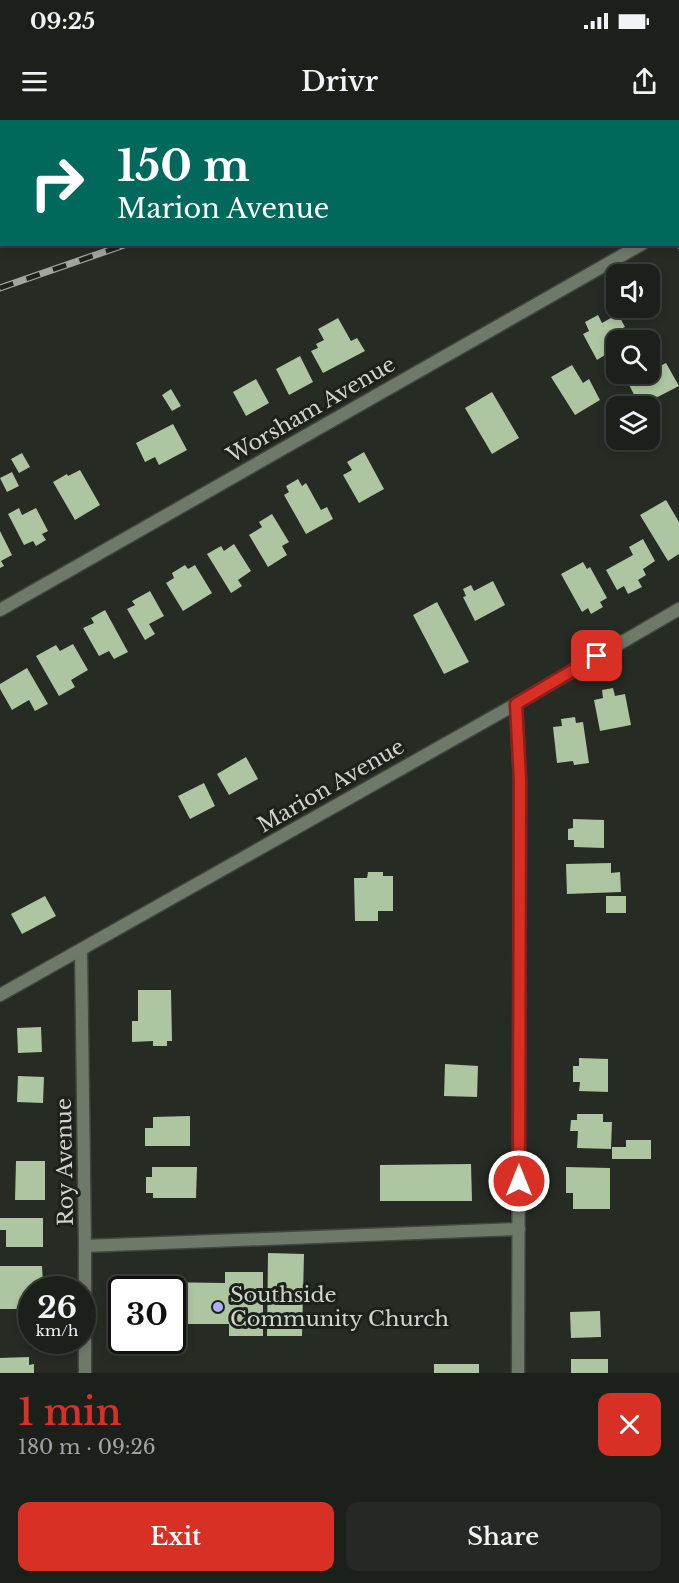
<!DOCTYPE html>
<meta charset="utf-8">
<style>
body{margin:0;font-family:"Libre Baskerville",serif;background:#252824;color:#f1f3f6;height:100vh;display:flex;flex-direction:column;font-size:22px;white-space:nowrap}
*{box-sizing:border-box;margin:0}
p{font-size:20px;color:#a0a3a3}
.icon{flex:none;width:33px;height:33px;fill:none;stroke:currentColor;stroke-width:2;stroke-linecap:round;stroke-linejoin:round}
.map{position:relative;height:1253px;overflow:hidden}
.drawer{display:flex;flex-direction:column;background:#1c201b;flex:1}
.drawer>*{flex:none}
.banner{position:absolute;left:0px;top:0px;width:680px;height:126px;box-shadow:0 3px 9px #0003,0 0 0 2px #3a3e3a;background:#00695c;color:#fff;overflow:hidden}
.buttons{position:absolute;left:606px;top:144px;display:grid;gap:12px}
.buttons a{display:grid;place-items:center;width:54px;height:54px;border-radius:12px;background:#1c201b;box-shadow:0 3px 9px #0003,0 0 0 2px #3a3e3a;font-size:30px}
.speed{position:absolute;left:18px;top:1156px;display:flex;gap:12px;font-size:30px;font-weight:700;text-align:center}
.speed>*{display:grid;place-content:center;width:78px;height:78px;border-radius:50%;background:#1c201b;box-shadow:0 3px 9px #0003,0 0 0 2px #3a3e3a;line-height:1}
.speed small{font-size:15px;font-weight:400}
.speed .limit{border:3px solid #111;border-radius:9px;background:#fff;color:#111}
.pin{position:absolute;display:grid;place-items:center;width:51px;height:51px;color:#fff;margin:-26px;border-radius:12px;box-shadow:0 3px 9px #0006}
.me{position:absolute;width:66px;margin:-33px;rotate:0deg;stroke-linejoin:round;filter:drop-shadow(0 0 4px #0008)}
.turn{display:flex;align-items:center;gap:21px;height:126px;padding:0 18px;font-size:27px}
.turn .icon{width:78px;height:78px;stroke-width:2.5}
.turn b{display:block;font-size:42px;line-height:51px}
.round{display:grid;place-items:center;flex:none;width:63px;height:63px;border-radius:12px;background:#252824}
.head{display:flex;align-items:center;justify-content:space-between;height:102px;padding:0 18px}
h1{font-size:36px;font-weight:600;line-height:45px;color:#d93025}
.action{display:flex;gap:12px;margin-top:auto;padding:12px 18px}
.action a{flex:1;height:69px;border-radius:12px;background:#d93025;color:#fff;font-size:24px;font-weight:600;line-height:69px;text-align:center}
.action a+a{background:#252824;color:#f1f3f6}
.status{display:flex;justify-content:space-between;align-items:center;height:42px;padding:0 30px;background:#1c201b;direction:ltr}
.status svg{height:16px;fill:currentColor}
header{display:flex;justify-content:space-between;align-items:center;height:78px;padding:0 18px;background:#1c201b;font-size:27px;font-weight:600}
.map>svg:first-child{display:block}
.building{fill:#adc5a1}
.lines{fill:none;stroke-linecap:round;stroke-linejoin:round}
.minor-casing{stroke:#41463f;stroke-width:15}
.minor{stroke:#6f796a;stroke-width:12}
.rail-casing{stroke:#a1a59f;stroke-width:7}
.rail{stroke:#1c211a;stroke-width:4.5;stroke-dasharray:14;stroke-linecap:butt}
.route-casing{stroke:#8d1f18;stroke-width:15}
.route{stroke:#d93025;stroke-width:10}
.poi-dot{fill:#b0aefa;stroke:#1c211a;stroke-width:2}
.labels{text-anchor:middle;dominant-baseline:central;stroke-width:6;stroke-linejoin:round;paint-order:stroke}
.street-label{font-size:21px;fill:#d0d3ce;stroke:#1c211a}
.poi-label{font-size:21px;fill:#d0d3ce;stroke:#1c211a;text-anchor:start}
</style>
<div class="status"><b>09:25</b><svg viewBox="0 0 49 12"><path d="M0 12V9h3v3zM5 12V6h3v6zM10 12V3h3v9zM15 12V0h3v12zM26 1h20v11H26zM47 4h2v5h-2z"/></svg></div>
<header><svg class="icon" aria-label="menu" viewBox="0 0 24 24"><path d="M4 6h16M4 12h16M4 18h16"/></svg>Drivr<svg class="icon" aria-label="share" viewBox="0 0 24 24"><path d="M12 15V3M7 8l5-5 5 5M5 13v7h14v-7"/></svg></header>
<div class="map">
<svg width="679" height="1253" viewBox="0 0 679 1253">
<rect width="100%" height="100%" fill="#262b24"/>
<g class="building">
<path d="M618,194L625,207L613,212L618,220H616V250L614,252L605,235L597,240L583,214L589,211L585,202L598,195L602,203Z"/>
<path d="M338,198L351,221L357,218L365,231L323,253L311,231L318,228L316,224L324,220L318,209Z"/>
<path d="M300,236L313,262L289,275L276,249Z"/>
<path d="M666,243L679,266L640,286L628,263L645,254H650V251Z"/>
<path d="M572,245L583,263L589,259L600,280L575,295L551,257Z"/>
<path d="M256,259L269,283L246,296L233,272Z"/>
<path d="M171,269L181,286L172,291L162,275Z"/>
<path d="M492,272L519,318L492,334L465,288Z"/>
<path d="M173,304L187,330L159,345L155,337L145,342L136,323Z"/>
<path d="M616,304V320H630L618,326L608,309Z"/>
<path d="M364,332L384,369L359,383L343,355L352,350L347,342Z"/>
<path d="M22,333L30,347L19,353L11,339Z"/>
<path d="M80,350L100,385L75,400L53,362L67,354L68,356Z"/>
<path d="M12,352L19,366L7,372L0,358Z"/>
<path d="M298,359L302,366L306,363L321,390L327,387L333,399L306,414L284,375L289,372L286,366Z"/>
<path d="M666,380L679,402V434L668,441L640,395Z"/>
<path d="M19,388L22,395L36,388L48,411L42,414L46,420L36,426L33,421L24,425L8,394Z"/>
<path d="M272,394L289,422L282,426L287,435L268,447L249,415L262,407L259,402Z"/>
<path d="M0,411L12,435L1,441L4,446L0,448Z"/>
<path d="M643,419L655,441L643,449L646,455L638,460L642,467L628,474L624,466L617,470L606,450L633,435L629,427Z"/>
<path d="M234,424L251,451L238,460L242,466L231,473L207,434L221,426L224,431Z"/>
<path d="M583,442L587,449L590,447L607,478L600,482L603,487L591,494L588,488L582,492L561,454Z"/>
<path d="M185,445L188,449L195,445L212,473L183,491L166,463L174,458L172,453Z"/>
<path d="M493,461L505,485L475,501L463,477L466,476L463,469L471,465L474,471Z"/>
<path d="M150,471L164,496L149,504L155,514L145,520L127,489L135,485L132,481Z"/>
<path d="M437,482L469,542L444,554L413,495Z"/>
<path d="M105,490L128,532L114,539L109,531L99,536L83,508L94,503L91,498Z"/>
<path d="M73,524L88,550L71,560L75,567L59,576L36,536L56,525L60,531Z"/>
<path d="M27,548L48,584L35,591L29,580L12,590L0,569V564Z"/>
<path d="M613,568L615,576L625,574L631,605L600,611L594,580L603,578L602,570Z"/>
<path d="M575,597L576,603L583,602L589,643L574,645L573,641L557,643L553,607L562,606L561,599Z"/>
<path d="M246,637L258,659L229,675L217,654Z"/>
<path d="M204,663L215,686L190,699L178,676Z"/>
<path d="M573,699L604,700V728L574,727V720H568V709L573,708Z"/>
<path d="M611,743V753L620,752L621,772L567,774L566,744Z"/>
<path d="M368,752H383V756H393V791H378V801H355L354,758H367Z"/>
<path d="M45,776L56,796L22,814L11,794Z"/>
<rect x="606" y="776" width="20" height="17"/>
<path d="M138,870H171L172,921H167V926H153V921L132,922V901H138Z"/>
<path d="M41,907L42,932L18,933L17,908Z"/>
<path d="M579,938L608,939V972L579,971L580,962H573V946H579Z"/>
<path d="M445,944L478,946L477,977L444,976Z"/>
<path d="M18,956L44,957L43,983L17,982Z"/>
<path d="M577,994H603V1002H612L611,1029L577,1028L578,1011H570L571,1000H577Z"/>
<path d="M190,996V1026H145V1008H153V997Z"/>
<path d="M626,1020H651V1039H612V1027H626Z"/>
<path d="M16,1041H45V1080H15Z"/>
<path d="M471,1044L472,1081H380V1045Z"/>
<path d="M152,1047H197L196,1078H153V1073H146V1057H152Z"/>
<path d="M566,1047L610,1048V1089H573V1073H566Z"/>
<path d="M0,1098H43V1127H6V1110H0Z"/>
<path d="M268,1133L304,1134L302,1216H267Z"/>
<path d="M0,1146H42L43,1163H38V1170H32V1189H0Z"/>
<path d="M225,1152H263V1216H229V1204H172V1170H158V1162L225,1163Z"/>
<path d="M600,1191L601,1217L571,1218L570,1192Z"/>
<path d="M29,1237V1245L34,1244V1253H0V1238Z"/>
<rect x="571" y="1239" width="37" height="14"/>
<rect x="434" y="1244" width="45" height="9"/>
</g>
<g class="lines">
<defs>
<g id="minor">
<path d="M678,104L679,103"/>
<path d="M0,490L642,124"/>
<path d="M516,584L520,660L518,1253"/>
<path d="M81,830L85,1126V1253"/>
<path d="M0,875L516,584L679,489"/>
<path d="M85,1126L519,1109"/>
</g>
</defs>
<use href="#minor" class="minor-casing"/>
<use href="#minor" class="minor"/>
<defs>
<g id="rail">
<path d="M89,2L92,0"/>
<path d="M0,59L2,58"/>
<path d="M678,124L679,125"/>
<path d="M0,168L127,124"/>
</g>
</defs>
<use href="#rail" class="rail-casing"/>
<use href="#rail" class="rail"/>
</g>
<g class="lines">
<defs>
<path id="route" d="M519,1061L520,660L516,584L597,536"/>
</defs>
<use href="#route" class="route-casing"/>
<use href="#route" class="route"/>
</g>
<circle class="poi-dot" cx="218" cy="1187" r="6"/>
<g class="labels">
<g class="street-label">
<text transform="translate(311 290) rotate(-30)">Worsham Avenue</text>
<text transform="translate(331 666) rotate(-30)">Marion Avenue</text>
<text transform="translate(65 1042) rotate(-91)">Roy Avenue</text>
</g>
<g class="poi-label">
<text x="230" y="1175">Southside<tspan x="230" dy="24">Community Church</tspan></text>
</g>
</g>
</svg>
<div class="buttons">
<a><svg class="icon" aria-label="sound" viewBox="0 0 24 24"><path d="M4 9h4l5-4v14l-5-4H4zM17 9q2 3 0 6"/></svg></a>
<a><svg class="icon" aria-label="search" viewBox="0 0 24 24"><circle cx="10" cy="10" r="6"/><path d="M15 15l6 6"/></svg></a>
<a><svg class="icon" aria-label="layers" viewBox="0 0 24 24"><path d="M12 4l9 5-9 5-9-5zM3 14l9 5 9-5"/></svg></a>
</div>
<div class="speed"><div>26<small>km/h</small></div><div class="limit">30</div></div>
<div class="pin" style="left:597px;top:536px;background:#d93025"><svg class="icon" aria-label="arrive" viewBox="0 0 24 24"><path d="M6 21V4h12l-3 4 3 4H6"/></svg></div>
<svg class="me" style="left:519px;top:1061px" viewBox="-20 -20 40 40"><circle r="17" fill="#d93025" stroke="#fff" stroke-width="3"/><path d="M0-11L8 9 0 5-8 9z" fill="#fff"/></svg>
<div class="banner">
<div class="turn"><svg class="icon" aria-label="right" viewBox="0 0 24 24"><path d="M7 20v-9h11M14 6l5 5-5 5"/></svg><div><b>150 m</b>Marion Avenue</div></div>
</div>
</div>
<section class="drawer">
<div class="head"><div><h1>1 min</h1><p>180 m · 09:26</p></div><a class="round" style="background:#d93025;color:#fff"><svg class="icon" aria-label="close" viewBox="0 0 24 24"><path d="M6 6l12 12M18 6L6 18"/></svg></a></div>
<div class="action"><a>Exit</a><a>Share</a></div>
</section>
